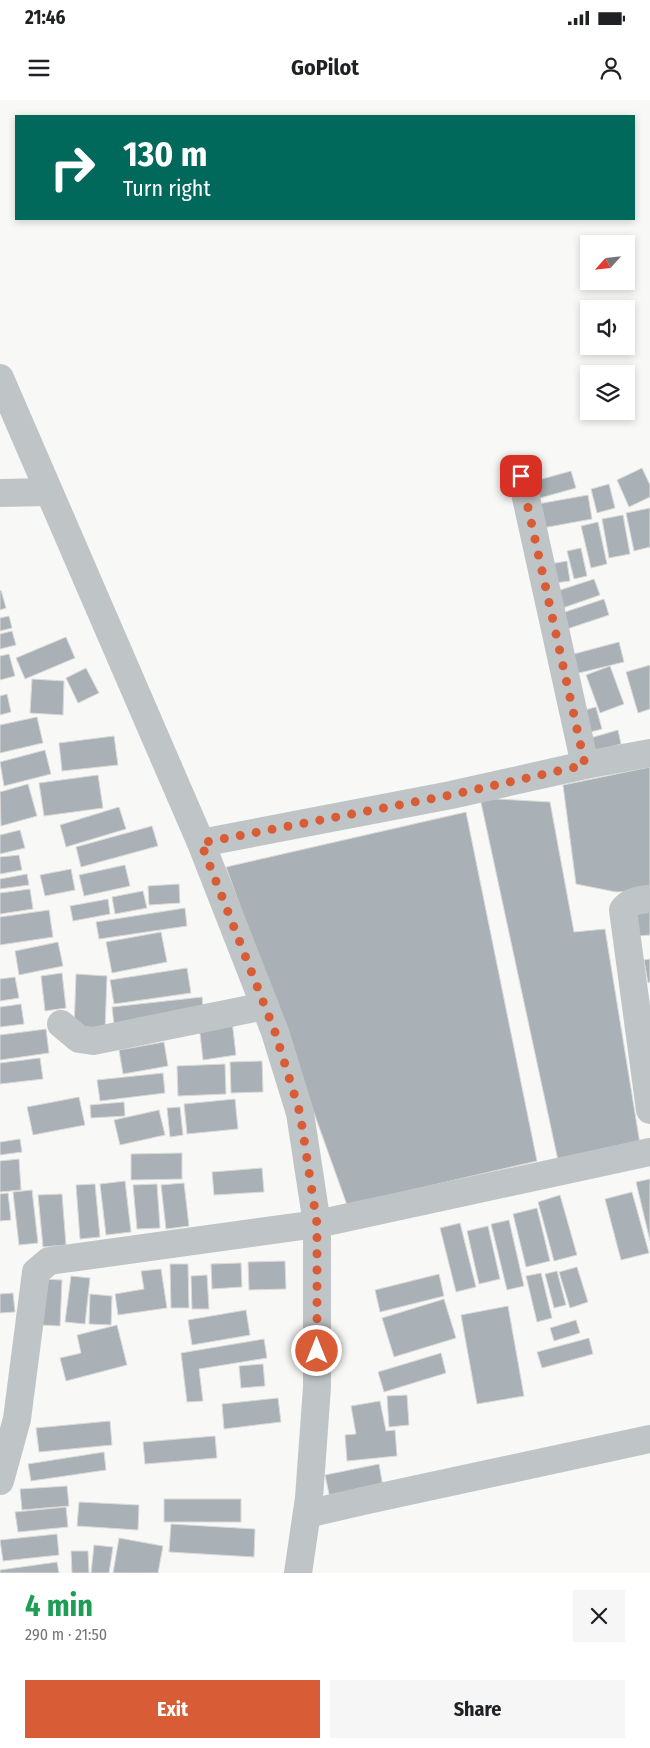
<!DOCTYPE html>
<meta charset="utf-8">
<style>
body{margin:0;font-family:"Fira Sans Condensed",sans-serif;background:#f6f6f6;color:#202124;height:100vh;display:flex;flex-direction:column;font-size:19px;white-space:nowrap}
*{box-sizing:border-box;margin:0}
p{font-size:16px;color:#757577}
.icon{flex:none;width:28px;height:28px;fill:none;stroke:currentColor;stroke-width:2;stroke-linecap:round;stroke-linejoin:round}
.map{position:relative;height:1473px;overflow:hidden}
.side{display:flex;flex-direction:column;background:#fff;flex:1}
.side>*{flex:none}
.top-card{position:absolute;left:15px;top:15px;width:620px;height:105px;border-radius:0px;box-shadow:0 2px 8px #0003;background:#00695c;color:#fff;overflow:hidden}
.needle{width:32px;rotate:243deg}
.tools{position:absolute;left:580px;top:135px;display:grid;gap:10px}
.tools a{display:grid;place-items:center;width:55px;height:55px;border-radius:0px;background:#fff;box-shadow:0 2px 8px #0003;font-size:25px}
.pin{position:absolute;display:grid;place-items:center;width:42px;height:42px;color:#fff;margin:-21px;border-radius:10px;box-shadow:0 2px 8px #0006}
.me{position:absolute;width:55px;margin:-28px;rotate:0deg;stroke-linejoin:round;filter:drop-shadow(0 0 4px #0008)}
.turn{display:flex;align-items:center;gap:18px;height:105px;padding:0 25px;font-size:22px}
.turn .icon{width:65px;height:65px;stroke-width:2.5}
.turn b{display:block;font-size:35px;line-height:42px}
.round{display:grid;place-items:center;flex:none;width:52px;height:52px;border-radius:0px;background:#f6f6f6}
.head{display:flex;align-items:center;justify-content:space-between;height:85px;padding:0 25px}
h1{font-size:30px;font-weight:700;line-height:38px;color:#1e9e55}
.action{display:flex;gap:10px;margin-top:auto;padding:10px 25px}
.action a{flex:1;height:58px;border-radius:0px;background:#d85d36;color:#fff;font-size:20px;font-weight:700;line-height:58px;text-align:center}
.action a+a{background:#f6f6f6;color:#202124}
.status{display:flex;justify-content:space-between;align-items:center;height:35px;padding:0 25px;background:#fff;direction:ltr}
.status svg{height:14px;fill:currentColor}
header{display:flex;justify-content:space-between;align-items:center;height:65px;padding:0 25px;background:#fff;font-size:22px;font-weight:700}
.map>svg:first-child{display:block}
.building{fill:#a9b1b6;stroke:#dadad8}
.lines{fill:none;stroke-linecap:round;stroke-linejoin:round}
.street{stroke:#bfc4c7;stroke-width:28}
.route{stroke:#d85d36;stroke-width:9;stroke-dasharray:0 16.2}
</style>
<div class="status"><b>21:46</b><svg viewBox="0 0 49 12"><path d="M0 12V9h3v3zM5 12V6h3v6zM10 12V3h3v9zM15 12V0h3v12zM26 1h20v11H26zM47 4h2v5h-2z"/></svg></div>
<header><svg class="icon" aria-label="menu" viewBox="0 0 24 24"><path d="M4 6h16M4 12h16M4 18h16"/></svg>GoPilot<svg class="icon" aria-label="person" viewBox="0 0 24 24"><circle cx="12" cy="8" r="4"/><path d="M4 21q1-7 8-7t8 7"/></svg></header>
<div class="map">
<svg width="650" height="1473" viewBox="0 0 650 1473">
<rect width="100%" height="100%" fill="#f8f8f6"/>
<g class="building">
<path d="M642,368L650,385V397L629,407L617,380Z"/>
<path d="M571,371L576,388L529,401L524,384Z"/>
<path d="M609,384L615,408L597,413L591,389Z"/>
<path d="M588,395L592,419L537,429L532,405Z"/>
<path d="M650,408V447L634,451L626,413Z"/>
<path d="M623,415L630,454L609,458L602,419Z"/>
<path d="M598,422L607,464L591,468L581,426Z"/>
<path d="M581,448L587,476L574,479L567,451Z"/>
<path d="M567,461L570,481L554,483L550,464Z"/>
<path d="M594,479L600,495L557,510L551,493Z"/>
<path d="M1,490L6,508L0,510V491Z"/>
<path d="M604,499L609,515L564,530L559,514Z"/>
<path d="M9,516L12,528L0,531V518Z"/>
<path d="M12,531L16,545L0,549V534Z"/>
<path d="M66,537L75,558L25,579L16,558Z"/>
<path d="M619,542L624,562L575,574L570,555Z"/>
<path d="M9,554L15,576L0,580V556Z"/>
<path d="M650,565V609L638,613L626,572Z"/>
<path d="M610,566L624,604L600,613L586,575Z"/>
<path d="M86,568L99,593L78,603L66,578Z"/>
<path d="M32,579L64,581L63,615L30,613Z"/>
<path d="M7,594L11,612L0,615V596Z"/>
<path d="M596,607L602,629L587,633L581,611Z"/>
<path d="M37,617L43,643L0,653V625Z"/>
<path d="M618,630L621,644L591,652L587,639Z"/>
<path d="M114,636L118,665L62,671L59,643Z"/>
<path d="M45,650L51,674L4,686L0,662Z"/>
<path d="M650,667V790L616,792L576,784L563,685Z"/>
<path d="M98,675L103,708L44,716L39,683Z"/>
<path d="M28,684L37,716L1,726L0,692Z"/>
<path d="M480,698L550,702L574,832L605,829L641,1050L559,1065Z"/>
<path d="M119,707L126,729L66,747L60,725Z"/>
<path d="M466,712L537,1061L347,1105L226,767Z"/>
<path d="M152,726L158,746L81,767L76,747Z"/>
<path d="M20,730L25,748L0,754V735Z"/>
<path d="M19,755L22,770L0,774V757Z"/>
<path d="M125,765L130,786L84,796L79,775Z"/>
<path d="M71,769L75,790L45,796L40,775Z"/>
<path d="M27,774L29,785L0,789V779Z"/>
<path d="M179,784L180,803L149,805L148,786Z"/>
<path d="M30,789L33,809L0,814V793Z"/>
<path d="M143,791L147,808L115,814L112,797Z"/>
<path d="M108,799L110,814L73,821L70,806Z"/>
<path d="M185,808L187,826L99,839L96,822Z"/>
<path d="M49,810L53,837L0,845V817Z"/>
<path d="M650,811V835L639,836L635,814Z"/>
<path d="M161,832L167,862L112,873L106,842Z"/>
<path d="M58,842L63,866L19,875L15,851Z"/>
<path d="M650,859V882L648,883L644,860Z"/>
<path d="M187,868L191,893L114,904L110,880Z"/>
<path d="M62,873L66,908L45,911L41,876Z"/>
<path d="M76,874L107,876L105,931L74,930Z"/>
<path d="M15,877L19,898L0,901V879Z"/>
<path d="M202,897L204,915L114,925L112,907Z"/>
<path d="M21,904L24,924L0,927V907Z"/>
<path d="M232,921L236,955L203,960L199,925Z"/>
<path d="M46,929L49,953L0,960V935Z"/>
<path d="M164,942L168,966L123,974L119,950Z"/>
<path d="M40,958L43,979L0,984V963Z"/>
<path d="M262,961L263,992L231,993L230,962Z"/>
<path d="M225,964L226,994L178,996L177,966Z"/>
<path d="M163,973L165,993L100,1001L97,980Z"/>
<path d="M79,997L85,1025L33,1035L27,1007Z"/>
<path d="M235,999L238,1029L187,1034L184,1004Z"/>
<path d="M124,1002L125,1016L91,1018L90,1005Z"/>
<path d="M180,1007L183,1035L170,1037L167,1008Z"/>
<path d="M159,1010L165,1035L120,1045L114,1020Z"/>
<path d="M20,1039L22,1052L0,1055V1042Z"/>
<path d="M182,1053V1079L131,1080V1054Z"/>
<path d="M19,1059L21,1090L0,1092V1061Z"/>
<path d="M262,1068L264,1092L214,1095L212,1072Z"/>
<path d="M650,1079V1141L636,1082Z"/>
<path d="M125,1081L131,1132L106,1135L100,1084Z"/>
<path d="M184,1083L189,1126L166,1129L161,1085Z"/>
<path d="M95,1084L100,1137L80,1139L76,1085Z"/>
<path d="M157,1084L160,1128L137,1129L133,1085Z"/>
<path d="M32,1090L38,1143L19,1145L13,1092Z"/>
<path d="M632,1092L649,1153L621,1160L605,1099Z"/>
<path d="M8,1093L11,1120L0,1121V1094Z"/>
<path d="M62,1094L66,1145L43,1147L38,1095Z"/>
<path d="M560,1095L577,1155L554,1161L538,1102Z"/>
<path d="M537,1108L550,1161L526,1167L513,1114Z"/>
<path d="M509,1120L524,1186L507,1190L491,1124Z"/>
<path d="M460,1123L476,1187L456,1192L440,1128Z"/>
<path d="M488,1126L500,1179L479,1184L467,1131Z"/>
<path d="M285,1161L286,1189L249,1190L248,1162Z"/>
<path d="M241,1163L242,1187L212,1189L211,1164Z"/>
<path d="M170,1164H188L189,1208H171Z"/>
<path d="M577,1167L588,1202L570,1208L559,1172Z"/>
<path d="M161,1169L167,1208L118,1215L115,1194L144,1189L141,1171Z"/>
<path d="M557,1171L566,1205L554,1208L545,1174Z"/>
<path d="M541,1173L552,1218L537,1222L526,1176Z"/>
<path d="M439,1174L444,1196L380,1212L375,1190Z"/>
<path d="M207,1175L209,1209H192L191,1176Z"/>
<path d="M71,1176L90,1178L85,1224L65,1222Z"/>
<path d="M44,1179L62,1180L60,1226L42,1225Z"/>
<path d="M13,1193L15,1212L0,1213V1194Z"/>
<path d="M90,1194L112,1196L111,1225L89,1224Z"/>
<path d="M444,1199L456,1238L394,1257L382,1218Z"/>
<path d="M508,1206L524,1296L477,1304L461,1215Z"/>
<path d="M246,1210L250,1235L192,1245L188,1220Z"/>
<path d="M576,1220L580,1233L554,1241L550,1228Z"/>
<path d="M117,1225L127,1265L66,1281L60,1258L81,1253L77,1235Z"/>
<path d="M589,1238L593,1254L542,1268L537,1252Z"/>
<path d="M264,1239L267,1258L199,1269L203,1301L187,1302L181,1253Z"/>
<path d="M441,1253L446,1273L384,1292L378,1272Z"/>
<path d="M263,1264L265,1286L241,1288L239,1266Z"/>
<path d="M407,1295L409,1325L389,1327L387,1296Z"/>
<path d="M278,1298L281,1322L224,1329L222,1304Z"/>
<path d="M380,1301L386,1331L395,1330L397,1356L347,1361L345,1335L356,1334L351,1306Z"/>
<path d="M110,1321L112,1345L39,1352L36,1328Z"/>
<path d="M215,1336L217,1358L145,1364L143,1342Z"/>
<path d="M104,1352L106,1370L31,1381L28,1364Z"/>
<path d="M379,1364L384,1393L331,1403L325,1375Z"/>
<path d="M67,1386L69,1406L22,1410L20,1389Z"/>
<rect x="164" y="1399" width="77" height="23"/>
<path d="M79,1402L139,1405L138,1430L77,1426Z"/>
<path d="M66,1407L68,1427L18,1432L15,1412Z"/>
<path d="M171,1424L255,1429L254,1457L169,1452Z"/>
<path d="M57,1434L59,1455L3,1461L0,1440Z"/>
<path d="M119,1438L163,1446L158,1473H113Z"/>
<path d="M94,1445L113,1447L109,1473H91Z"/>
<path d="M71,1451H88L89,1473H72Z"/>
<path d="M57,1462L59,1473H0V1470Z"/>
</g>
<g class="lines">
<g class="street">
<path d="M0,278L201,743L275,932L300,1013L317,1124V1287L309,1398L298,1473"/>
<path d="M521,375L585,665"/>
<path d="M0,393L49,392"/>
<path d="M201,743L451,695L585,665L650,653"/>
<path d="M650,799C639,800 629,801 623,810L650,1010"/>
<path d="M61,924L79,939L93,941L265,906"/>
<path d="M0,1381L17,1319L36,1172L49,1161L317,1124L650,1052"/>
<path d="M307,1414L367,1400L650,1339"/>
</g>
</g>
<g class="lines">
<path class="route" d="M317,1251V1124L300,1013L275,932L201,743L451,695L585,665L521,376"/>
</g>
</svg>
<div class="tools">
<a><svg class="needle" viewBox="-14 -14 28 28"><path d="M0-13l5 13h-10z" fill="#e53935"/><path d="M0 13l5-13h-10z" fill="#757577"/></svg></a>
<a><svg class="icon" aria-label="sound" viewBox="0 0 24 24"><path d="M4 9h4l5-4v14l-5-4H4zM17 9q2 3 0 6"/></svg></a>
<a><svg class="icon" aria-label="layers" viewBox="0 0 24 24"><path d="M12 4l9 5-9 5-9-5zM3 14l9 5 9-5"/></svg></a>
</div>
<div class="pin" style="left:521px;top:376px;background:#d93025"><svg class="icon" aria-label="arrive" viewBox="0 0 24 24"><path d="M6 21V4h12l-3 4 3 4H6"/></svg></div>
<svg class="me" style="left:317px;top:1251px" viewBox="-20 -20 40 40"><circle r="17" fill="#d85d36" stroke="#fff" stroke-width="3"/><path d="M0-11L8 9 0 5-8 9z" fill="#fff"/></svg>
<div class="top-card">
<div class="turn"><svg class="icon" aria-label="right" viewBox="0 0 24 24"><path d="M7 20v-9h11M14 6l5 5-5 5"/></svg><div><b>130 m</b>Turn right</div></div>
</div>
</div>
<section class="side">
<div class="head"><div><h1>4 min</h1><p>290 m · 21:50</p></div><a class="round"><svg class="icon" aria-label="close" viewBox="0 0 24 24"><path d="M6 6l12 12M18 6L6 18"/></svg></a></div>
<div class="action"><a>Exit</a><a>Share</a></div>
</section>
